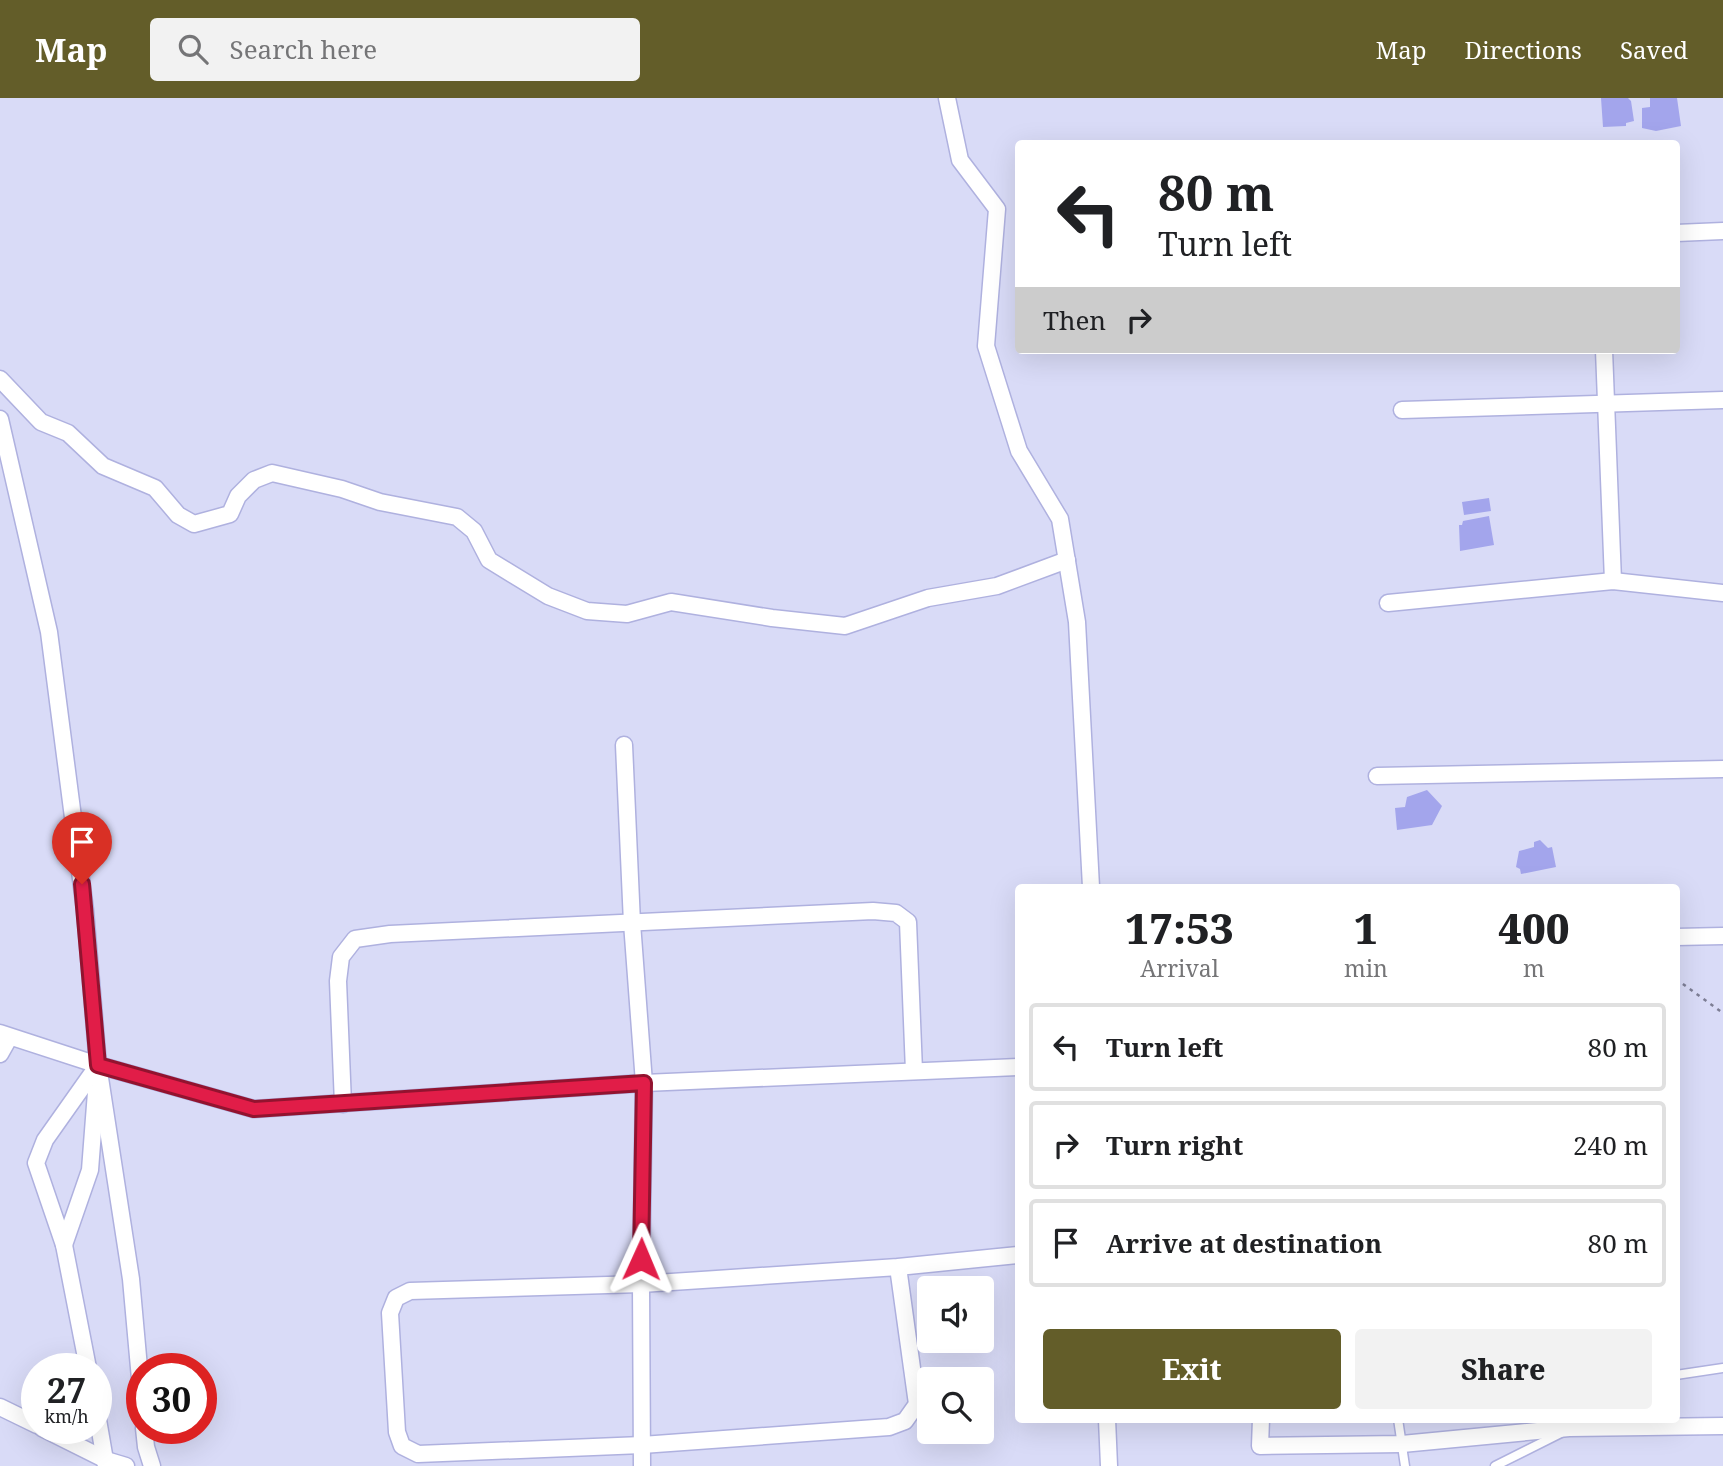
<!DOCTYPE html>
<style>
body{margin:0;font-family:"Noto Serif",serif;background:#f2f2f2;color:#202124;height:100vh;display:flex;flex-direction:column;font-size:26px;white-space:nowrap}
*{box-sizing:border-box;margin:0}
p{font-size:23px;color:#757577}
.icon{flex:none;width:38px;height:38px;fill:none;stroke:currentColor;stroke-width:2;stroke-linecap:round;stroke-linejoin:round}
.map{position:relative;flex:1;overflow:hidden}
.panel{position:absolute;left:1015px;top:786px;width:665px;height:539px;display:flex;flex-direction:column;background:#fff;border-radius:7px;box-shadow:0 7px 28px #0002}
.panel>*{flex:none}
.guide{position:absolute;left:1015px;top:42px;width:665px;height:214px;border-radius:7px;box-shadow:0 7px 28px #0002;background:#fff;color:#202124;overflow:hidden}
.tools{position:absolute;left:917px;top:1178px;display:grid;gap:14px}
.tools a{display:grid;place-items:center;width:77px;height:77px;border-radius:7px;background:#fff;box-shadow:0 7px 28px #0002;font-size:35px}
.speed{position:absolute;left:21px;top:1255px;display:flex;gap:14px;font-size:35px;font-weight:700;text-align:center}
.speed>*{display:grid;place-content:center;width:91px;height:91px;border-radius:50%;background:#fff;box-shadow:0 7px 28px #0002;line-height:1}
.speed small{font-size:18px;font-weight:400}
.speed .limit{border:10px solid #d22;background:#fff;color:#111}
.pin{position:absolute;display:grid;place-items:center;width:60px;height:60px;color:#fff;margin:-72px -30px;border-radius:50% 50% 50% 0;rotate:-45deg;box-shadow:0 0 7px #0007}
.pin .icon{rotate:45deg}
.me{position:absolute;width:77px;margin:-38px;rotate:1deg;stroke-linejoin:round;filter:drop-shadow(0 0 5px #0008)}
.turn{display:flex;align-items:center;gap:24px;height:147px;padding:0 28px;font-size:32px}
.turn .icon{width:91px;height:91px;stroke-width:2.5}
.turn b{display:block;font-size:49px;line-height:60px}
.then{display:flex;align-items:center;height:66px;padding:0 28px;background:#0003;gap:14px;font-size:26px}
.eta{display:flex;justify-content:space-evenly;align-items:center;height:119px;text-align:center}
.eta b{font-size:42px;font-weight:800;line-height:49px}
.button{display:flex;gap:14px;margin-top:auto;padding:14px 28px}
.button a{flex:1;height:80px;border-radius:7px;background:#635d29;color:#fff;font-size:28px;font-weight:800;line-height:80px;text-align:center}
.button a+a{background:#f2f2f2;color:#202124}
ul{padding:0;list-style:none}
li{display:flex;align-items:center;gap:21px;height:88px;margin:0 14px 10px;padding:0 14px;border:4px solid #e0e0e0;border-radius:7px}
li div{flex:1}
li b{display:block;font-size:26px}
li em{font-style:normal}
header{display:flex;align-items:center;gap:42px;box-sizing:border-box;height:98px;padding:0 35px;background:#635d29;color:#fff}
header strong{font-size:33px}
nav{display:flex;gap:38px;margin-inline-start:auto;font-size:24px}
.search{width:490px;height:63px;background:#f2f2f2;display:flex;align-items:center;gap:18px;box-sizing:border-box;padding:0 24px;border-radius:7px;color:#757577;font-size:26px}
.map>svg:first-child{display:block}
.building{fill:#a3a5ec}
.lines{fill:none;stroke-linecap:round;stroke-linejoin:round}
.service-casing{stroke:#afb1df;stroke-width:11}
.minor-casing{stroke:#afb1df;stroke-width:19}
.path{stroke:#7d7e95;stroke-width:2.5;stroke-dasharray:3.5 5;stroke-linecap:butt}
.service{stroke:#fff;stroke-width:8}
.minor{stroke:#fff;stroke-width:16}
.route-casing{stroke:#92132f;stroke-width:18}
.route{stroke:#e11d48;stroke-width:12}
</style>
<header>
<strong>Map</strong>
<div class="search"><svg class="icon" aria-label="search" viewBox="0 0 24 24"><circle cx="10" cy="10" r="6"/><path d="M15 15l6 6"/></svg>Search here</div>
<nav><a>Map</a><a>Directions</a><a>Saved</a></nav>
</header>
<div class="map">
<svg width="1723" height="1368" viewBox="0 0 1723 1368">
<rect width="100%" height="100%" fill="#d9dbf7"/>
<g class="building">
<path d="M1601,0H1628L1631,3L1634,23L1626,25V28L1603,29Z"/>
<path d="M1650,0H1677L1681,28L1656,33L1642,30V10L1650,9Z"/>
<path d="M1489,400L1491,413L1464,417L1462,404Z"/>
<path d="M1489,418L1494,447L1460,453L1459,427H1462L1463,423Z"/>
<path d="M1427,692L1442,708L1432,727L1397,732L1395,710L1405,709L1407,699Z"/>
<path d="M1540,742L1548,750L1552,749L1556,769L1521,776L1520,771L1516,769L1519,753L1534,749V744Z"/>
</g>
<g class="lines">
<defs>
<g id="service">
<path d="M1676,1277L1723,1270"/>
<path d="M1398,1321L1405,1368"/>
<path d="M1495,1368L1561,1335"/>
</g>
<g id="minor">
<path d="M947,0L960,62L997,111L986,248L1019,353L1060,421L1077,524L1091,789"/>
<path d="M1676,135L1723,133"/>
<path d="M1604,252L1613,483"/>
<path d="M0,281L41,324L68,335L103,368L155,390L178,417L194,426L230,416L238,398L254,382L272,375L342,391L380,404L457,419L474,433L489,462L548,498L587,513L627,516L671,504L772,520L845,528L928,500L997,488L1067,462"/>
<path d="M1402,312L1723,302"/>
<path d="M0,321L49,534L85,812L98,967L131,1181L142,1303"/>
<path d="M1388,505L1613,483L1723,495"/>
<path d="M624,647L632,825L644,985L641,1186L642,1368"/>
<path d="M1377,678L1723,671"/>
<path d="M1676,839L1723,838"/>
<path d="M0,935L98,967L254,1011L644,985L1018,969"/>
<path d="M0,956L9,940"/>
<path d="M343,1006L338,883L341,859L355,841L390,836L873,813L896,815L908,824L914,973"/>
<path d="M64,1147L90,1072L96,994"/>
<path d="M898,1169L917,1306L905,1323L889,1329L642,1347L418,1356L402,1348L397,1334L390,1215L396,1200L410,1193L641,1186L898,1169L1018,1157"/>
<path d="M88,1270L64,1147L36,1065L45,1042L98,967V972"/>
<path d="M0,1309L37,1327"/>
<path d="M96,1310L106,1368"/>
<path d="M1107,1321L1109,1368"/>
<path d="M1261,1321L1260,1348L1402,1346L1569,1330L1723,1328"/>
<path d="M42,1330L106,1362L126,1368"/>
<path d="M144,1330L146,1349L152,1368"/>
</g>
</defs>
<use href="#service" class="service-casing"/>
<use href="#minor" class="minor-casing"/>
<path class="path" d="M1676,881L1723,915"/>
<use href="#service" class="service"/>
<use href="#minor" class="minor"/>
</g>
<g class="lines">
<defs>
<path id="route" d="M82,786L98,967L254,1011L644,985L641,1161"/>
</defs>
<use href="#route" class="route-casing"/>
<use href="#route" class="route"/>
</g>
</svg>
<div class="tools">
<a><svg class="icon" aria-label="sound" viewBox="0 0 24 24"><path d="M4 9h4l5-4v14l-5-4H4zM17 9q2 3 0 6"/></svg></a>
<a><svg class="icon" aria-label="search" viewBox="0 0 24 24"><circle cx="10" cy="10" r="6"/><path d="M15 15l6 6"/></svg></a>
</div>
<div class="speed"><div>27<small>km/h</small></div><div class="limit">30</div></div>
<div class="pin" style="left:82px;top:786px;background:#d93025"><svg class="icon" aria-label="arrive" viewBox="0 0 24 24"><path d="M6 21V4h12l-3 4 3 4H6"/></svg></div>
<svg class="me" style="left:641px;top:1161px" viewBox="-20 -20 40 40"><path d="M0-17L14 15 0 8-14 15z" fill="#e11d48" stroke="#fff" stroke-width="4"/></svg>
<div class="guide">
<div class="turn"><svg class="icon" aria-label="left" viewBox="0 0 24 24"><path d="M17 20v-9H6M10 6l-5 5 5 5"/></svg><div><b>80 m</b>Turn left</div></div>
<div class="then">Then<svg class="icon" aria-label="right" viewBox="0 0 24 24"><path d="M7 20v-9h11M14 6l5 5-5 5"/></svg></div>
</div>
<section class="panel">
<div class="eta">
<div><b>17:53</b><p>Arrival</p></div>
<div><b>1</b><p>min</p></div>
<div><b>400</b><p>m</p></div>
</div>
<ul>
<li><svg class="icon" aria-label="left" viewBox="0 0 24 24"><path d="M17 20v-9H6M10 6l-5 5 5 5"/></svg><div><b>Turn left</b></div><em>80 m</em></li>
<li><svg class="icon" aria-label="right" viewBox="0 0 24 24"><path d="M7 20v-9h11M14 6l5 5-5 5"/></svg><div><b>Turn right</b></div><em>240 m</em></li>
<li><svg class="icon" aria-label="arrive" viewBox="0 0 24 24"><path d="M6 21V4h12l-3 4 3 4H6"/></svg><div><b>Arrive at destination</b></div><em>80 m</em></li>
</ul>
<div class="button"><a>Exit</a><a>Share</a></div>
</section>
</div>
